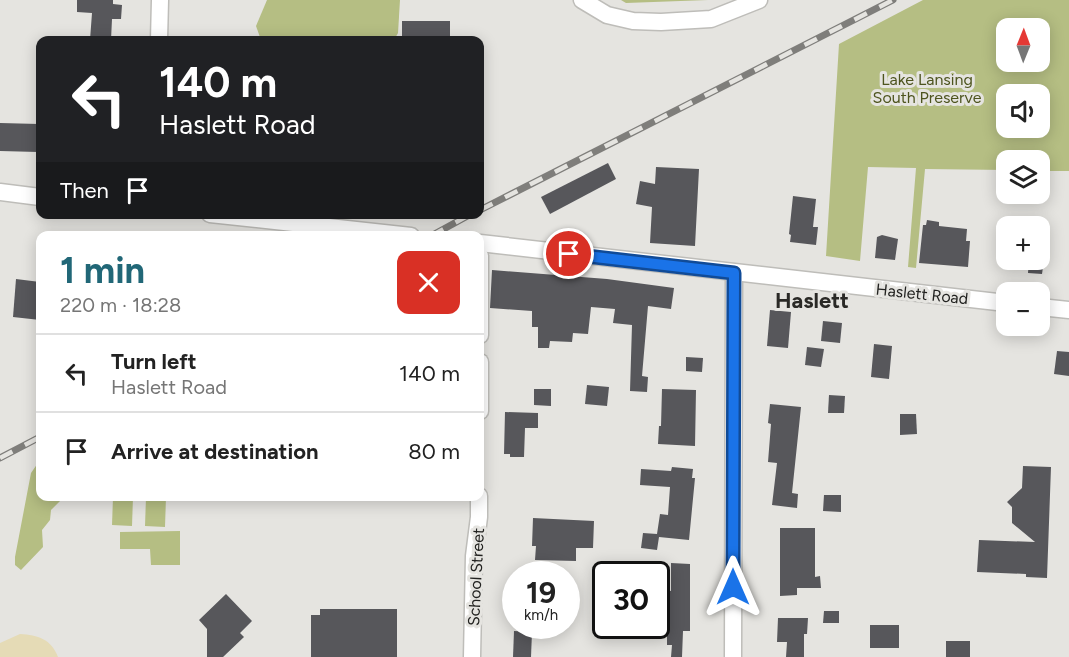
<!DOCTYPE html>
<meta charset="utf-8">
<style>
body{margin:0;font-family:Figtree,sans-serif;background:#f6f6f6;color:#222;height:100vh;display:flex;flex-direction:column;font-size:22px;white-space:nowrap}
*{box-sizing:border-box;margin:0}
p{font-size:20px;color:#767676}
.icon{flex:none;width:33px;height:33px;fill:none;stroke:currentColor;stroke-width:2;stroke-linecap:round;stroke-linejoin:round}
.map{position:relative;flex:1;overflow:hidden}
.side{position:absolute;left:36px;top:231px;width:448px;height:270px;display:flex;flex-direction:column;background:#fff;border-radius:12px;box-shadow:0 3px 15px #0003}
.side>*{flex:none}
.banner{position:absolute;left:36px;top:36px;width:448px;height:183px;border-radius:12px;box-shadow:0 3px 15px #0003;background:#202124;color:#fff;overflow:hidden}
.needle{width:39px;rotate:1deg}
.tools{position:absolute;left:996px;top:18px;display:grid;gap:12px}
.tools a{display:grid;place-items:center;width:54px;height:54px;border-radius:12px;background:#fff;box-shadow:0 3px 15px #0003;font-size:30px}
.speed{position:absolute;left:502px;top:561px;display:flex;gap:12px;font-size:30px;font-weight:700;text-align:center}
.speed>*{display:grid;place-content:center;width:78px;height:78px;border-radius:50%;background:#fff;box-shadow:0 3px 15px #0003;line-height:1}
.speed small{font-size:15px;font-weight:400}
.speed .limit{border:3px solid #111;border-radius:9px;background:#fff;color:#111}
.pin{position:absolute;display:grid;place-items:center;width:51px;height:51px;color:#fff;margin:-26px;border:3px solid #fff;border-radius:50%;box-shadow:0 2px 6px #0007}
.me{position:absolute;width:66px;margin:-33px;rotate:0deg;stroke-linejoin:round;filter:drop-shadow(0 0 4px #0008)}
.turn{display:flex;align-items:center;gap:21px;height:126px;padding:0 24px;font-size:27px}
.turn .icon{width:78px;height:78px;stroke-width:2.5}
.turn b{display:block;font-size:42px;line-height:51px}
.then{display:flex;align-items:center;height:57px;padding:0 24px;background:#0003;gap:12px;font-size:22px}
.round{display:grid;place-items:center;flex:none;width:63px;height:63px;border-radius:12px;background:#f6f6f6}
.head{display:flex;align-items:center;justify-content:space-between;height:102px;padding:0 24px}
h1{font-size:36px;font-weight:700;line-height:45px;color:#216777}
ul{padding:0;list-style:none}
li{display:flex;align-items:center;gap:18px;height:78px;padding:0 24px;border-top:2px solid #e0e0e0}
li div{flex:1}
li b{display:block;font-size:22px}
li em{font-style:normal}
.map>svg:first-child{display:block}
.green{fill:#b5be83;fill-rule:evenodd}
.sand{fill:#e5dbb6}
.building{fill:#57575b}
.lines{fill:none;stroke-linecap:round;stroke-linejoin:round}
.minor-casing{stroke:#bebdb9;stroke-width:19}
.minor{stroke:#fff;stroke-width:16}
.rail-casing{stroke:#7f7e7b;stroke-width:7}
.rail{stroke:#e5e4e0;stroke-width:4.5;stroke-dasharray:14;stroke-linecap:butt}
.route-casing{stroke:#114b97;stroke-width:15}
.route{stroke:#1a73e8;stroke-width:10}
.labels{text-anchor:middle;dominant-baseline:central;stroke-width:6;stroke-linejoin:round;paint-order:stroke}
.park-label{font-size:16px;fill:#4d541e;stroke:#e5e4e0}
.street-label{font-size:16px;fill:#222220;stroke:#e5e4e0}
.district-label{font-size:22px;font-weight:bold;fill:#2a2926;stroke:#e5e4e0}
</style>
<div class="map">
<svg width="1069" height="657" viewBox="0 0 1069 657">
<rect width="100%" height="100%" fill="#e5e4e0"/>
<g class="green">
<path d="M267,0H400L398,33L394,40H261L256,26Z"/>
<path d="M621,0H708L626,3Z"/>
<path d="M923,0H1069V171H1040V160H1006V170L925,169L916,268L908,267L916,168L868,167L860,261L826,256L839,44ZM1040,28V62H1006V28ZM1040,94V128H1006V94Z"/>
<path d="M40,460V496L64,497L51,510L50,520L42,530L43,547L21,570L15,565V557L31,473Z"/>
<path d="M113,497H133L132,526L112,525Z"/>
<path d="M146,497H166L165,527L145,526Z"/>
<path d="M180,531V565H151L150,549H120V532Z"/>
</g>
<path class="sand" d="M20,634C38,635 51,639 58,657H0V643Z"/>
<g class="building">
<path d="M77,0H113V4L122,5L121,19H112L111,40H90L92,13L77,12Z"/>
<rect x="402" y="21" width="48" height="19"/>
<path d="M0,123L39,124L38,152L0,151Z"/>
<path d="M608,163L616,179L550,214L541,197Z"/>
<path d="M656,167L699,169L695,246L650,243L652,207L636,204L640,181L655,184Z"/>
<path d="M793,196L816,199L813,227H818L816,245L790,242L791,235L789,234Z"/>
<path d="M927,220L939,222V226L967,229L966,241H970L968,267L919,263L923,225H926Z"/>
<path d="M882,235L898,239L895,260L875,258L877,237Z"/>
<path d="M1029,260H1044L1042,274L1028,273Z"/>
<path d="M492,270L607,279L674,288L671,309L648,306L642,376L648,377L647,392L630,391L632,325L613,323L615,309L591,307L588,334L573,333L572,342L550,341L549,348H538V327H532V311L490,308Z"/>
<path d="M16,279L40,282V320L13,317Z"/>
<path d="M770,310L791,312L788,348L767,346Z"/>
<path d="M823,321L842,323L840,343L821,341Z"/>
<path d="M874,344L892,346L889,379L871,377Z"/>
<path d="M807,347L824,349L821,367L805,365Z"/>
<path d="M1057,351L1069,352V376L1054,374Z"/>
<path d="M686,357L703,358L702,372L686,371Z"/>
<path d="M587,385L609,387L607,406L585,404Z"/>
<path d="M534,389H551V406L534,405Z"/>
<path d="M662,389L696,390L695,446L658,444L659,426H661Z"/>
<path d="M829,395L845,396L844,413H828Z"/>
<path d="M770,404L801,407L792,493L798,494L797,508L772,505L777,463L768,462L771,424L768,423Z"/>
<path d="M505,412L538,413V428H525L524,457H510V454H504Z"/>
<path d="M900,414H916L917,434L900,435Z"/>
<path d="M1023,466L1051,467L1047,578L1026,577V574L977,572L979,540L1035,542L1012,523V507L1007,502L1022,488Z"/>
<path d="M672,467L693,469L692,478H695L689,540L659,537L657,550L641,548L643,533L657,534L660,514L668,515L670,487L640,485L641,469L671,471Z"/>
<path d="M824,495H841V512L823,511Z"/>
<path d="M533,518L594,521L593,548H576V561L535,560L536,546H532Z"/>
<path d="M780,528H815V577L820,576L821,588H797V595L780,596Z"/>
<path d="M671,563L690,564V631H683L682,657H671L672,645H667V626H664L665,590L671,591Z"/>
<path d="M226,594L252,621L240,633L244,637L223,657H207V629L199,620Z"/>
<path d="M320,609H397V657H311V615H320Z"/>
<path d="M824,611H839V623H823Z"/>
<path d="M778,618H808L807,634H804V657H786L787,642H777Z"/>
<rect x="870" y="625" width="29" height="23"/>
<path d="M514,631L532,632L531,657H513Z"/>
<rect x="946" y="641" width="24" height="16"/>
</g>
<g class="lines">
<defs>
<g id="minor">
<path d="M582,0L607,15L633,21L661,22L711,19L759,0"/>
<path d="M159,40L160,0"/>
<path d="M0,192L40,197"/>
<path d="M210,214L411,236"/>
<path d="M480,243L1006,303"/>
<path d="M480,256V335"/>
<path d="M1040,307L1069,310"/>
<path d="M480,362V411"/>
<path d="M472,657L474,556L479,517V496"/>
<path d="M733,657L734,273"/>
</g>
</defs>
<use href="#minor" class="minor-casing"/>
<use href="#minor" class="minor"/>
<defs>
<g id="rail">
<path d="M480,210L893,0"/>
<path d="M431,236L471,214"/>
<path d="M0,458L40,437"/>
</g>
</defs>
<use href="#rail" class="rail-casing"/>
<use href="#rail" class="rail"/>
</g>
<g class="lines">
<defs>
<path id="route" d="M569,254L734,273L733,587"/>
</defs>
<use href="#route" class="route-casing"/>
<use href="#route" class="route"/>
</g>
<g class="labels">
<g class="park-label">
<text x="927" y="79">Lake Lansing<tspan x="927" dy="18">South Preserve</tspan></text>
</g>
<g class="street-label">
<text transform="translate(922 294) rotate(6)">Haslett Road</text>
<text transform="translate(476 577) rotate(-87)">School Street</text>
</g>
<g class="district-label">
<text x="812" y="300">Haslett</text>
</g>
</g>
</svg>
<div class="tools">
<a><svg class="needle" viewBox="-14 -14 28 28"><path d="M0-13l5 13h-10z" fill="#e53935"/><path d="M0 13l5-13h-10z" fill="#767676"/></svg></a>
<a><svg class="icon" aria-label="sound" viewBox="0 0 24 24"><path d="M4 9h4l5-4v14l-5-4H4zM17 9q2 3 0 6"/></svg></a>
<a><svg class="icon" aria-label="layers" viewBox="0 0 24 24"><path d="M12 4l9 5-9 5-9-5zM3 14l9 5 9-5"/></svg></a>
<a>+</a>
<a>−</a>
</div>
<div class="speed"><div>19<small>km/h</small></div><div class="limit">30</div></div>
<div class="pin" style="left:569px;top:254px;background:#d93025"><svg class="icon" aria-label="arrive" viewBox="0 0 24 24"><path d="M6 21V4h12l-3 4 3 4H6"/></svg></div>
<svg class="me" style="left:733px;top:587px" viewBox="-20 -20 40 40"><path d="M0-17L14 15 0 8-14 15z" fill="#1a73e8" stroke="#fff" stroke-width="4"/></svg>
<div class="banner">
<div class="turn"><svg class="icon" aria-label="left" viewBox="0 0 24 24"><path d="M17 20v-9H6M10 6l-5 5 5 5"/></svg><div><b>140 m</b>Haslett Road</div></div>
<div class="then">Then<svg class="icon" aria-label="arrive" viewBox="0 0 24 24"><path d="M6 21V4h12l-3 4 3 4H6"/></svg></div>
</div>
<section class="side">
<div class="head"><div><h1>1 min</h1><p>220 m · 18:28</p></div><a class="round" style="background:#d93025;color:#fff"><svg class="icon" aria-label="close" viewBox="0 0 24 24"><path d="M6 6l12 12M18 6L6 18"/></svg></a></div>
<ul>
<li><svg class="icon" aria-label="left" viewBox="0 0 24 24"><path d="M17 20v-9H6M10 6l-5 5 5 5"/></svg><div><b>Turn left</b><p>Haslett Road</p></div><em>140 m</em></li>
<li><svg class="icon" aria-label="arrive" viewBox="0 0 24 24"><path d="M6 21V4h12l-3 4 3 4H6"/></svg><div><b>Arrive at destination</b></div><em>80 m</em></li>
</ul>
</section>
</div>
